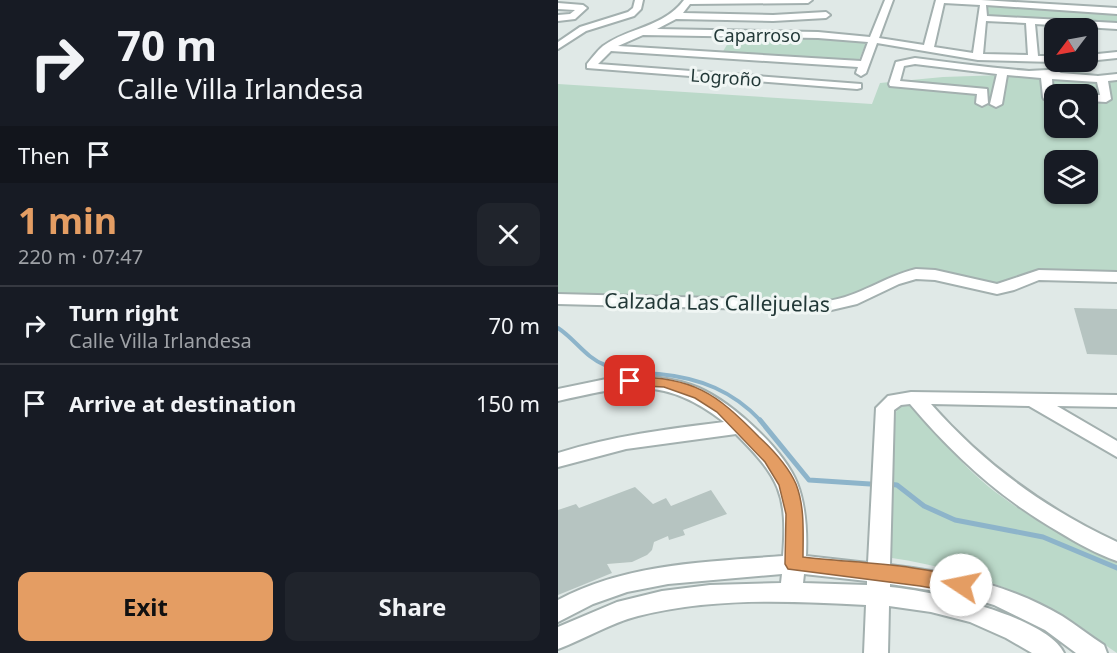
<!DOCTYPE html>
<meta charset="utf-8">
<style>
body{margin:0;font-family:"Noto Sans",sans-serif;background:#20242c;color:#f1f3f6;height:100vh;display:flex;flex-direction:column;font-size:22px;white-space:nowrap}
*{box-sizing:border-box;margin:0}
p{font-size:20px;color:#9ea1a6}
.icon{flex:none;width:33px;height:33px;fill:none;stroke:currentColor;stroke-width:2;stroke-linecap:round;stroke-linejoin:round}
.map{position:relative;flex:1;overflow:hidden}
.sheet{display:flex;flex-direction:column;background:#171b24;width:558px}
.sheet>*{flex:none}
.banner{background:#171b24;color:#f1f3f6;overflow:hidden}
.needle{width:39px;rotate:238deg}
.fabs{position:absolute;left:486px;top:18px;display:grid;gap:12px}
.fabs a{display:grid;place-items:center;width:54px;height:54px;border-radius:12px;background:#171b24;box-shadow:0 2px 4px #0004;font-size:30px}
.pin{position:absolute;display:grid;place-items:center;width:51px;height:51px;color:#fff;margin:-26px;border-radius:12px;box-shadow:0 3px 9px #0006}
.me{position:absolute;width:66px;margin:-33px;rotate:281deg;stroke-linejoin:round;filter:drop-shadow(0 0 4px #0008)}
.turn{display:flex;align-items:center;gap:21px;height:126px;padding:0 18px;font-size:27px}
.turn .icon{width:78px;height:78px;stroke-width:2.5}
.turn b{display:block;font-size:42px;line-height:51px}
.then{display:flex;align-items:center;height:57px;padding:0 18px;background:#0003;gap:12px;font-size:22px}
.round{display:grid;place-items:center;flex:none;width:63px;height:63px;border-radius:12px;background:#20242c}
.head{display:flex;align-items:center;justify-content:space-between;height:102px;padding:0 18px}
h1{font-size:36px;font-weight:700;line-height:45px;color:#e49d63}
.cta{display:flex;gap:12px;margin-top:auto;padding:12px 18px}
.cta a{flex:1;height:69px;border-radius:12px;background:#e49d63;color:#111;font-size:24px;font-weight:700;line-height:69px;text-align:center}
.cta a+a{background:#20242c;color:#f1f3f6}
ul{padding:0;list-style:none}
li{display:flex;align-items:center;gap:18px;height:78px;padding:0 18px;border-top:2px solid #363941}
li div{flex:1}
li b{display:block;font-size:22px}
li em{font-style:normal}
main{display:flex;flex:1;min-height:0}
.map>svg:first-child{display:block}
.green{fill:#bbd9c9;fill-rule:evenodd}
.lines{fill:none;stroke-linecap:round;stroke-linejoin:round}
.stream-far1{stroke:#8db4ca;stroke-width:4}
.stream{stroke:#8db4ca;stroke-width:5}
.building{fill:#b6c4c1}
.minor-casing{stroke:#a3b0af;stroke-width:4}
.minor{fill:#fff;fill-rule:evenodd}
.route{fill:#e49d63;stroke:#946640;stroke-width:1.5}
.labels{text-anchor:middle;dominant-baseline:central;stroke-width:6;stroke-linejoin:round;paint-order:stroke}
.far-street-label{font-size:18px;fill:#223837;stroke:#f0f6f4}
.street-label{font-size:21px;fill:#223837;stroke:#f0f6f4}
</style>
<main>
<section class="sheet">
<div class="banner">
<div class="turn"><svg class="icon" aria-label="right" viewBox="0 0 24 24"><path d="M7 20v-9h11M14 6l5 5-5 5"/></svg><div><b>70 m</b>Calle Villa Irlandesa</div></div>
<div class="then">Then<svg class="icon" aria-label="arrive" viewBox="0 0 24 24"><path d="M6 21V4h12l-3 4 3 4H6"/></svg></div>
</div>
<div class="head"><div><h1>1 min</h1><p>220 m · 07:47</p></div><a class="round"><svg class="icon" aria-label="close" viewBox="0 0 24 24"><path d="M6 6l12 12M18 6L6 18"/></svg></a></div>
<ul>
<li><svg class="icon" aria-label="right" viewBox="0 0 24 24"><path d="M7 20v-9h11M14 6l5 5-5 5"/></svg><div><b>Turn right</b><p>Calle Villa Irlandesa</p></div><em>70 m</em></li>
<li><svg class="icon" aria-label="arrive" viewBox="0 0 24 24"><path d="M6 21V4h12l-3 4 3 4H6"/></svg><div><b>Arrive at destination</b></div><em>150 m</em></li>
</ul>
<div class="cta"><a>Exit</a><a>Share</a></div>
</section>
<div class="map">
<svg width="559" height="653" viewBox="0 0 559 653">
<rect width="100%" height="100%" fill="#e0e9e7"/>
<g class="green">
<path d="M435,4L559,12V25L428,16L429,5Z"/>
<path d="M258,37L308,43L301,60L297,61L164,53L173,38Z"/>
<path d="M498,69L559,77V276L475,275L437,288L374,273L271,305L0,298V84L314,104L322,83L385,77L475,74ZM496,94H530V128H496ZM496,160H530V194H496Z"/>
<path d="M344,404L355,405C378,434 402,463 431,487C465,514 519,545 559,562V653C549,647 539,638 529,631C473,592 401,568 334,558V436L339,407Z"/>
</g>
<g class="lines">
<path class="stream-far1" d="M0,328C17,339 28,358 47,365C64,372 83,373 101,374C142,378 175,391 203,421"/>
<g class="stream">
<path d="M202,420L251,480L312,484"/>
<path d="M330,484L339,485L366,506L397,520L485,537L559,568"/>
</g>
</g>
<g class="building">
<path d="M516,308L559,309V355L529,354Z"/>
<path d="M77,487L95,504L108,498L113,506L153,490L169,514L125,530L127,535L111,540L110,536L96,542L94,550L89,555L74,562L49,564L54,573L0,595V510L18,504L21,508Z"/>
</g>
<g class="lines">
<defs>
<g id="minor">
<path d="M77,0H85L83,9L76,16L28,31L0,49V42L22,27L70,12L75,8Z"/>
<path d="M126,0H254L250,3L132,4L125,13L215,15L268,12L272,15L268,18L215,21L118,19L99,29L260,32L312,37L327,0H335L321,38L366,45L378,0H423L559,8V14L428,5L429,16L559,23V29L477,24L480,56H496L498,62H496L420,60L319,43L308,73L303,76L298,73L300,67L53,51L40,64L303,84V88L299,89L29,68V64C34,58 39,51 45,46C71,27 105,28 126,0ZM386,3L422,5L415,53L376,47ZM428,21L468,23L470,55L425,54ZM85,35L260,38L310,42L303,61L60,46Z"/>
<path d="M0,3L25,5L29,8L17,19L0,21V15L12,14L17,10L0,9Z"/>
<path d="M559,52V58L530,61V55Z"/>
<path d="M357,58C395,63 433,68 471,71C481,71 496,68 503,73L540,76L559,74V80L550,81L553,99L548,102L530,101V95H542L539,82L494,79L495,94H499H496V100L486,99L485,97L483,78L449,75L444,104L438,107L432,104L439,74L357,64L346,66L342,81L429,89L430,103L424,106L418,103L419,94L332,86L331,84L338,62Z"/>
<path d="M358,269L377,270L439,284L481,270L559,272V282L481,280L456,290L439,294L377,280L358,279L341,284L299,304L269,311L0,304V294L269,301C301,297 327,276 358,269Z"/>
<path d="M83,376C100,377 116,379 133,385C169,397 225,448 239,483C248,506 249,532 248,556L310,563L318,408L330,396L353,392L559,395V407L499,406L559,441V457L471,406L373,404C426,464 486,508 559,542V561C539,554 519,543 501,532C442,498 396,456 352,404L343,405L336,410L332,565C392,572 452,585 504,616C518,625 532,636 546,645L549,653H518L487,630L436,605L403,595L332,584V587C371,590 489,616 506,653H474L448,638L412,622L373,612L331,606L330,653H306L308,605C232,601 155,597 80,616C52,623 27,639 0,649V627L59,602L104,591L152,585L223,583L224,574L110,584L69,592L35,604L0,622V600C69,563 149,562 225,556C230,494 221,477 178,434L68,449L0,467V453C54,436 109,429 166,422C107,376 69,385 0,401V389L58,377ZM246,574L309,581V585L245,583Z"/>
</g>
</defs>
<use href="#minor" class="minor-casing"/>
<use href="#minor" class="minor"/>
</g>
<path class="route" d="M72,376C137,379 156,391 201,437C215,450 230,466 238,484C247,507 245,533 245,557C294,563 364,564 410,580L412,585L410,591L403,593L362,586L230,569L227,564L228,514L221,485L207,462L159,412L137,398L106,387L67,385L65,381Z"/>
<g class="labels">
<g class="far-street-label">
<text x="199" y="35">Caparroso</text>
<text transform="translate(168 77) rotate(4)">Logroño</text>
</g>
<g class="street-label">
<text transform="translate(159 302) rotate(1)">Calzada Las Callejuelas</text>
</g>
</g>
</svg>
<div class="fabs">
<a><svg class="needle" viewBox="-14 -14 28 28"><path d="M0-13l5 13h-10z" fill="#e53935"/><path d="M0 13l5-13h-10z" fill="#9ea1a6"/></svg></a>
<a><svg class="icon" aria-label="search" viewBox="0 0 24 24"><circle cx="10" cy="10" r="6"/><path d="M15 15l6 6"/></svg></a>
<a><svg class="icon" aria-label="layers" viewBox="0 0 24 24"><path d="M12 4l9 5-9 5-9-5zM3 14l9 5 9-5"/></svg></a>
</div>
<div class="pin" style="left:72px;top:381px;background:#d93025"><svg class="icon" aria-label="arrive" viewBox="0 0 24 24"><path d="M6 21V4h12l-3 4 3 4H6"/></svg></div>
<svg class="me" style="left:403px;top:585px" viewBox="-20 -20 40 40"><circle r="19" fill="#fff"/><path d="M0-13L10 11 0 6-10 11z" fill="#e49d63"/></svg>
</div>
</main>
